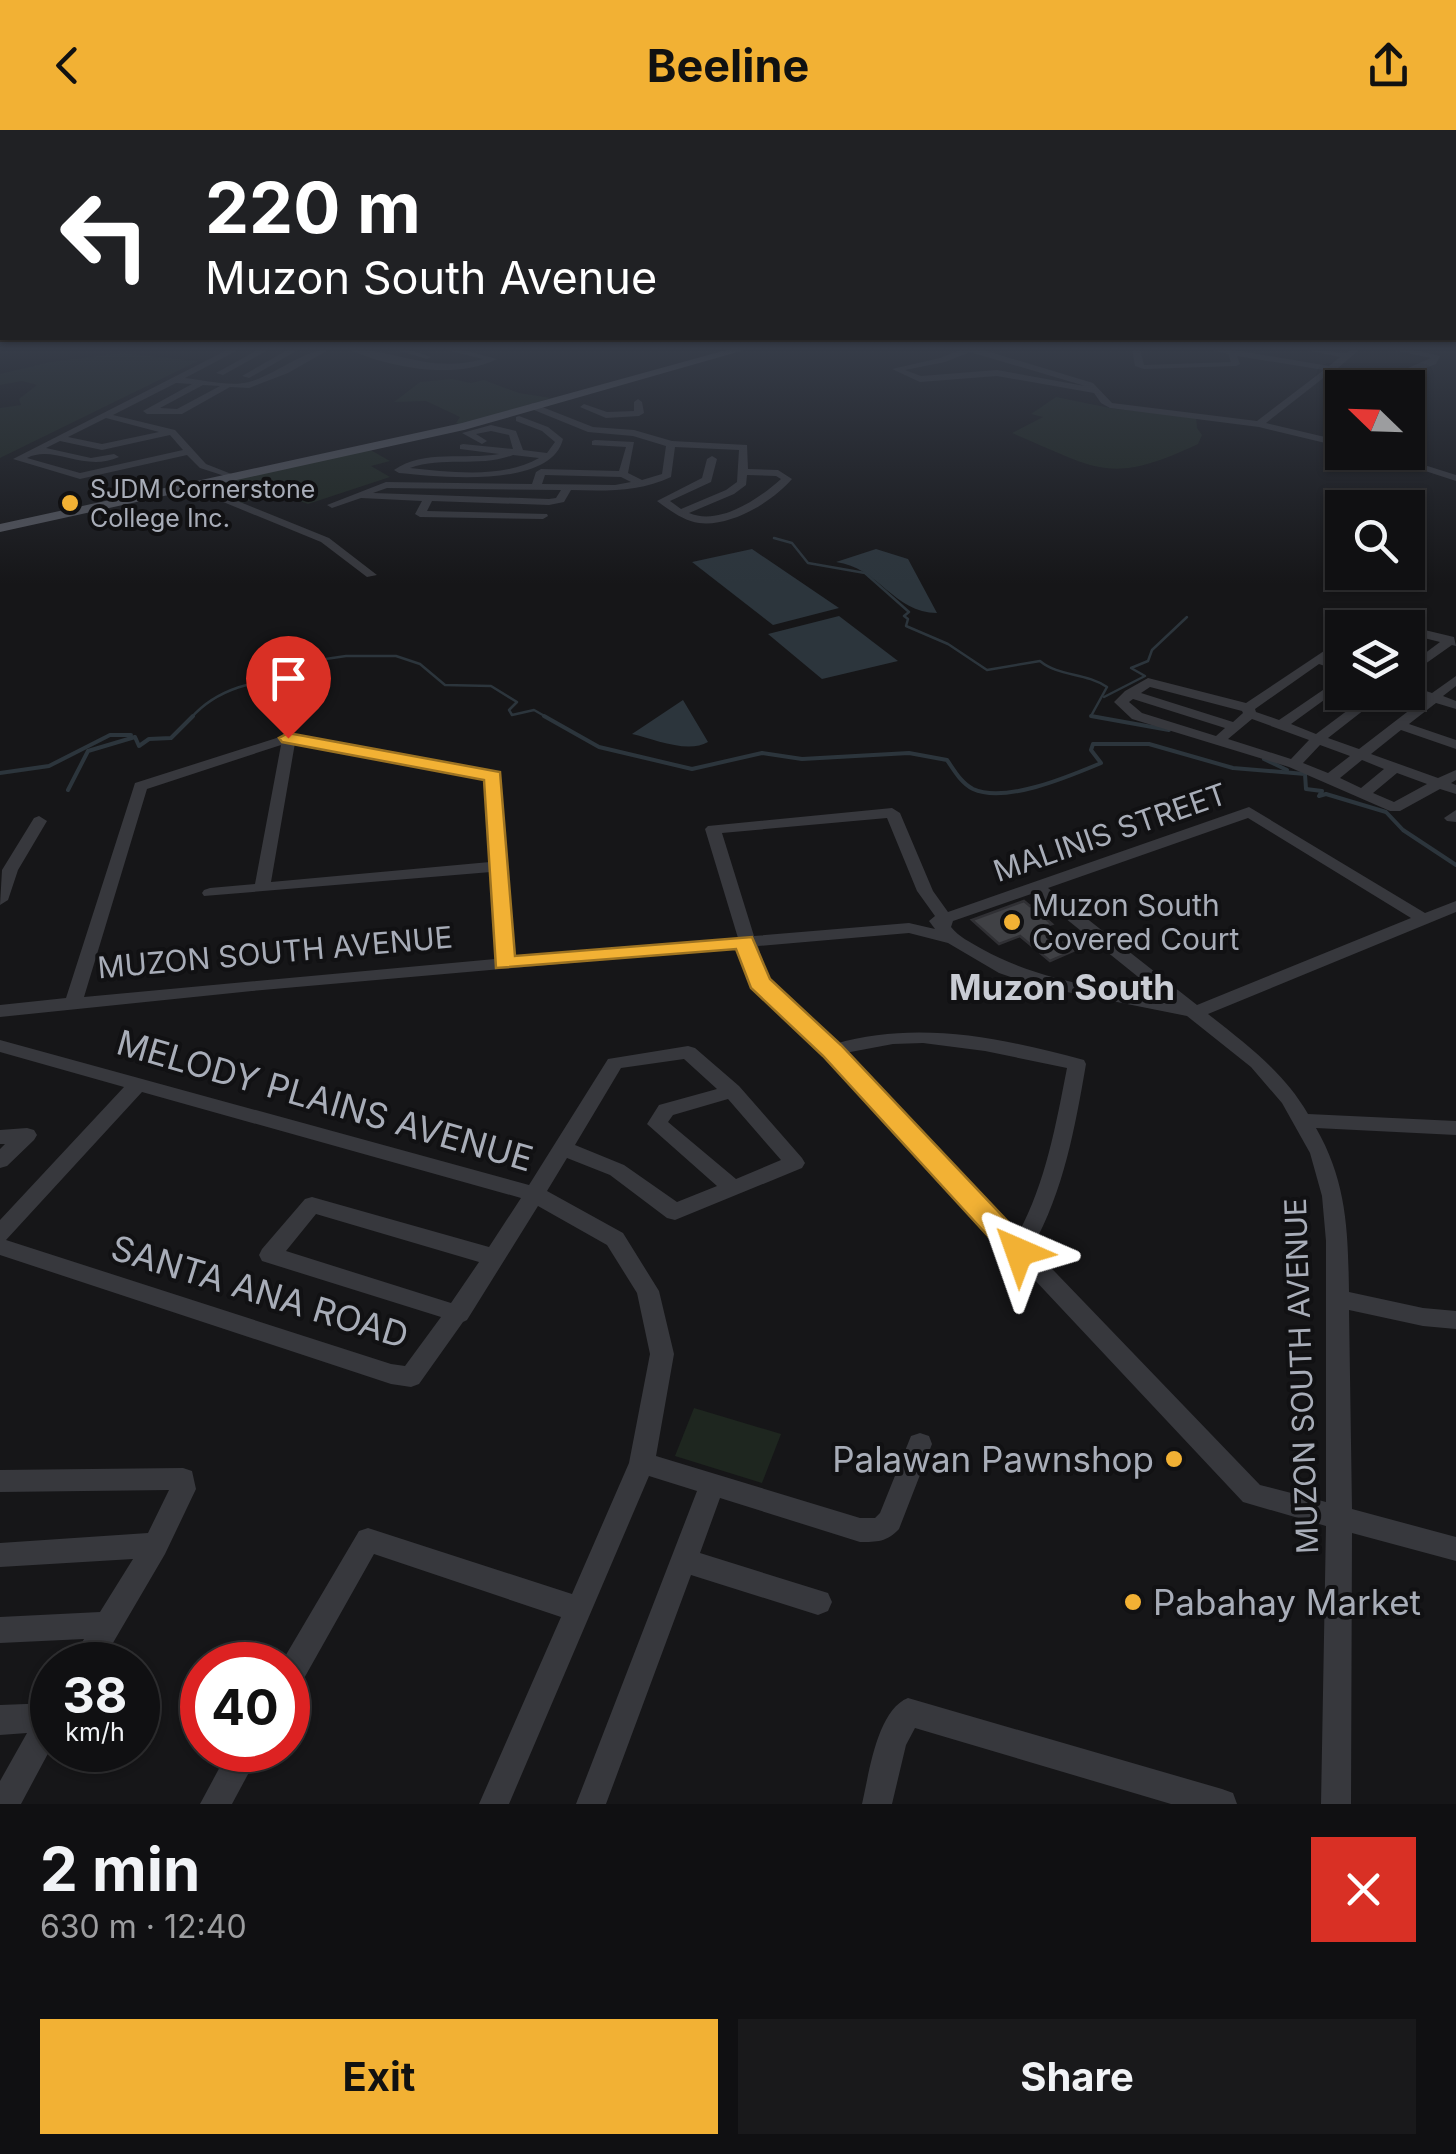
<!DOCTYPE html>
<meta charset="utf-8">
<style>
body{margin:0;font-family:Inter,sans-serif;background:#19191b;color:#f1f3f6;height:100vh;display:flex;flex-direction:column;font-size:38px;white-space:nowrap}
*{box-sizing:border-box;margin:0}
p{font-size:32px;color:#9c9d9f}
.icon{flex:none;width:55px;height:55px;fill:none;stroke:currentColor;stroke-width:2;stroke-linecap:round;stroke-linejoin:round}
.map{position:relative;height:1674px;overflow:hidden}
.side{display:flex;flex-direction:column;background:#101012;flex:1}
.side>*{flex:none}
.hud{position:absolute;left:0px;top:0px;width:1458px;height:210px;box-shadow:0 2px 8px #0004,0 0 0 2px #303032;background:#202124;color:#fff;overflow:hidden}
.needle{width:65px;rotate:293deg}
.tools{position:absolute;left:1325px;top:240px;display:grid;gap:20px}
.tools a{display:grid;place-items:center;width:100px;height:100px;border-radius:0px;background:#101012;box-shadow:0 2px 8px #0004,0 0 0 2px #303032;font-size:50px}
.speed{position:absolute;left:30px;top:1512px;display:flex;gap:20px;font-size:50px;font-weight:700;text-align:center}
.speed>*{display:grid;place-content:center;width:130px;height:130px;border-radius:50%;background:#101012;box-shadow:0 2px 8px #0004,0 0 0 2px #303032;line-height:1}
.speed small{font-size:25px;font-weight:400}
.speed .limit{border:15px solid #d22;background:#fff;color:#111}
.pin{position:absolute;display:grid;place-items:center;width:85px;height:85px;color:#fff;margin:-102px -42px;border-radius:50% 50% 50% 0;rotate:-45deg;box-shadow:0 0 10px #0007}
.pin .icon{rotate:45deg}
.me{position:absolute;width:110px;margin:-55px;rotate:317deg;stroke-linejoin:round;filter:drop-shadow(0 0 8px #0008)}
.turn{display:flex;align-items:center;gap:35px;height:210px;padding:0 40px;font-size:45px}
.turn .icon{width:130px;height:130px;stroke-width:2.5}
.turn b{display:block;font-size:70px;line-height:85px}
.round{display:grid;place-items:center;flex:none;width:105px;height:105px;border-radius:0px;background:#19191b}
.headline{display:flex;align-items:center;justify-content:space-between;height:170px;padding:0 40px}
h1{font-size:60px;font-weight:700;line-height:75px}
.action{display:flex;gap:20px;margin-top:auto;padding:20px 40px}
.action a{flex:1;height:115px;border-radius:0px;background:#f2b134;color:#111;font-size:40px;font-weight:700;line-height:115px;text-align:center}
.action a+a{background:#19191b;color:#f1f3f6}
header{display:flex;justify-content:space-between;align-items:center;height:130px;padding:0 40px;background:#f2b134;color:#111;font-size:45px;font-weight:700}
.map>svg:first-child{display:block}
.green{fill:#1e261f}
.water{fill:#2c353c}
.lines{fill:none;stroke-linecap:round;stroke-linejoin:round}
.stream-far1{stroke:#2c353c;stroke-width:2.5}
.stream{stroke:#2c353c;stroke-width:4}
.building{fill:#404145;stroke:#303034;stroke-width:2.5}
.minor{fill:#37383d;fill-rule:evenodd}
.major{fill:#53555c;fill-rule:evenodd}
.route{fill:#f2b134;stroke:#9d7322;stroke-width:2.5}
.poi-dot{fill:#f2b134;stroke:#111113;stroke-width:4}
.labels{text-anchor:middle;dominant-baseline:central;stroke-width:8;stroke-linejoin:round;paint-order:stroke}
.far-poi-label{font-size:25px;fill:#a8adb8;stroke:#111113;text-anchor:start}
.street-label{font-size:30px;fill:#a8adb8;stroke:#111113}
.poi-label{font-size:30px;fill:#a8adb8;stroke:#111113;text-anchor:start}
.quarter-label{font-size:35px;font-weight:bold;fill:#c9ccd4;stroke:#111113}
.near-street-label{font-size:35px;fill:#a8adb8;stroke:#111113}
.near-poi-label{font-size:35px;fill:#a8adb8;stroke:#111113;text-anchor:end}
</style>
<header><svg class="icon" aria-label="back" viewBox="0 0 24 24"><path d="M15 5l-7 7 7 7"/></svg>Beeline<svg class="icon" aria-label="share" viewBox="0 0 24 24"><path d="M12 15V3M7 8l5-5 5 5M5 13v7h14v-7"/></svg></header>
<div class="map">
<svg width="1456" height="1674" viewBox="0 0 1456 1674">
<rect width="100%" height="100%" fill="#161618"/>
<g class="green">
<path d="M121,223L198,231L0,328V278L21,275L19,269L37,255L22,251L0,255V244L50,232Z"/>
<path d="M452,249L471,253L484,250L519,263L551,268L461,295L456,293L460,287L426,271L394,272L420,252Z"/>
<path d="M1056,267L1115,279L1196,286L1197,298L1202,305L1198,314C1109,356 1098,339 1012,303L1043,287L1031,284Z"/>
<path d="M367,318L390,331L371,336L390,347L308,374L276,362L242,373L217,363L232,356L220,351Z"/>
<path d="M694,1278L781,1304L762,1353L675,1326Z"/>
</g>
<g class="water">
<path d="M752,419L839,478L773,495L692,432Z"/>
<path d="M876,419L908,429L937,483C894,483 878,437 836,432Z"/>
<path d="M839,486L898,531L822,549L768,504Z"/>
<path d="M683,570L708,612C688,624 654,609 632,604Z"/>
</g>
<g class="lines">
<g class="stream-far1">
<path d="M774,408L792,413L808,433L865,443L909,482L904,486L908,489L906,496L948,514L987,540L1040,531C1059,547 1085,542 1107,557L1091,586L1103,588"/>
<path d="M1104,567L1145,546L1131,538L1148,531L1152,520L1187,487"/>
<path d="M191,588C217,558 256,550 294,548L305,532L346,526H396L420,534L445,555L491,556L517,572L509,580L512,585L534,580L548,588"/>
</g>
<g class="stream">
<path d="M544,586L599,617L692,639L762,623L802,629L909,623L947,630C954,640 961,653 973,659C1005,674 1070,646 1101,633L1091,620L1093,614H1149L1233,638L1305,644L1306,659L1322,661L1319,666L1326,664L1386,682L1403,700L1456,735"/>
<path d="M1091,586L1169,600"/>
<path d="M1264,629L1287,640"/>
<path d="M0,643L49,636L110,605H131"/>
<path d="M68,660L88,621L135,607L139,616L149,609L171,608L193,586"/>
</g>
</g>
<path class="building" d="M1024,771L1030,776L1040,773L1055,785L1045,788L1052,794L1043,797L1073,821L1050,831L1020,806L999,814L972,790Z"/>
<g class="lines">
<g class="minor">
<path d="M229,219H240L185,248C204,250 230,257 249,252C275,245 305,219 330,219L288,243L249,258L230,257L182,284H147L143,281L192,254L176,253L113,285L175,300L206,334L234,345V349L200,338L187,325L80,349L13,329ZM203,255L220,256L177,279L160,278ZM106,288L159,302L102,314L68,307ZM170,305L183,320L80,343L27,328C54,314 84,343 119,327L114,324L91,328L46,318L60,311L102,320Z"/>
<path d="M259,219H270L223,245L216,243Z"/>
<path d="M289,219L298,220L249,248L242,246Z"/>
<path d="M348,219C396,219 429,244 483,229L442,219H459L497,229C455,250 390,238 348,219Z"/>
<path d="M393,219H407L431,227L427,229Z"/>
<path d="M962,219H980L1093,253L1112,273L1257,291L1324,240L1237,226L1240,234L1236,236L1144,239L1135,236L1132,219H1140L1144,235L1231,232L1228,224L1207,219H1228L1329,236L1340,227L1302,219L1346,223L1351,219H1360L1338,238H1408L1431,228L1389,219H1410L1440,226L1436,234L1409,244L1331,242L1266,293L1342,311V317L1259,297L1110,278L1101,273L1094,263L997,246L920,252L892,239L940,228ZM970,222L1085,256L997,240L921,246L905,240L945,232Z"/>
<path d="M638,269L642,272L644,283L639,286L606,288L580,277L584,274L607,282L634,281V272Z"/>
<path d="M532,273L593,297L634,300L672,311L747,315L748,339L778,340L792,349C772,372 731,397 699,393C684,391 669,380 657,371L702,348L707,329L712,326L717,329L711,352L670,371L681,379L726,360L737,352L739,320L675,317L671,347C640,362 605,361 571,360L564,372L549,375L432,371L427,381L547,384L548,386L543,389L420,387L415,384L422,371L361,368L332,378L327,375L386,352L532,354L536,342L541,339L619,341L626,317L592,315V311L595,310L634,312L628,343L642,350L662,344L666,316L633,306L588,302L529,278ZM545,345L621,347L631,352L615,355L542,354ZM747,345L776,346L781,349C759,369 719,396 689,383L734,364L746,355ZM387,358L561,360L556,368L549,369L373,363Z"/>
<path d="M519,286L548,297L563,309C551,359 440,347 399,343L394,340C424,319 465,330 499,324L460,319V315L463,314L513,319L509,305L491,301L476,304L487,311L482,314L462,303L491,295L516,301L523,320L547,323L555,312L542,301L516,291V287ZM513,325L539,328C503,349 450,342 410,338C443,326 480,338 513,325Z"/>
<path d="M1367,322H1383L1456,345V351Z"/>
<path d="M193,353L329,408L377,445L367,447L321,412L189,358L188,356Z"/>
<path d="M1372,487L1400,495L1402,498H1357Z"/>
<path d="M1408,496L1454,507L1456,516L1452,515L1408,546V536L1440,512L1408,504V498H1404Z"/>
<path d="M1342,509V518L1328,529L1342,534V542L1319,534L1255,579L1256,582L1279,590L1342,547V557L1291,594L1316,604L1372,562H1387L1328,608L1359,619L1424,569L1405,562L1408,555L1432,563L1456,546V556L1443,566L1456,571V579L1436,573L1409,594L1456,610V619L1401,600L1371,624L1438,648L1456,640V650L1451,653L1456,655V664L1440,659L1400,681H1390L1289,637L1132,589L1114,572L1125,561L1148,548L1246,573ZM1150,557L1242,581L1243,583L1233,592L1141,563ZM1133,569L1225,598L1216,606L1142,583L1129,572ZM1252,589L1309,610L1291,629L1228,609ZM1320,615L1350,626L1328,643L1303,633ZM1362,630L1384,639L1361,658L1340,648ZM1397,643L1427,654L1394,672L1373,663Z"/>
<path d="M289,604L498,643L508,736L512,827L738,808L705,699L708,696L892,678L900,683L933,761L948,782L1249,677L1425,783L1456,771V782L1208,884C1246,914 1284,942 1308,984L1456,991V1005L1316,998C1347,1052 1348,1101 1349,1162L1423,1178L1456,1181V1199L1423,1196L1349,1180L1352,1379L1456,1407V1431L1352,1403L1351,1674H1321L1326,1396L1243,1372L1016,1130L1011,1128L1008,1121L825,925L754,856L741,818L252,861L0,887V875L66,868L135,653ZM295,613L486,649L490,732L271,752ZM281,615L255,754L210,758L204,760L202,763L204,766L491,742L495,829L84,867L147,659ZM887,688L917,761L935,786L929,791L935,799L909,793L754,806L722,703ZM1248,688L1411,788L1197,875L1048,758ZM1034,763L1168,871C1104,858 1039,851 982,819C970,812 959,807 951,797L953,791ZM909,803L948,813L999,843L1037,856L1187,886L1251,937L1282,973L1310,1023L1322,1066L1326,1111V1372L1260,1355L1032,1118C1064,1060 1075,998 1086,934L1084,930C1003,908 917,890 835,914L768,850L758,816ZM923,913L985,921L1067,938C1056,994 1046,1052 1018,1104L845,923L893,914Z"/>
<path d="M1456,680V692L1447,691L1444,688Z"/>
<path d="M39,686L47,691L18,740L8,770L0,775L2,740L34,688Z"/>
<path d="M0,910L529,1055L608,929L688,916L695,918L739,956L802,1028L805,1033L802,1038L675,1090L667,1088L610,1045L567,1028L547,1061L623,1103L659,1161L674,1224L656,1326L860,1388H875L880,1383L911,1306L920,1303L929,1306L932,1314L899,1399C887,1412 877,1412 860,1412L720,1368L700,1423L828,1463L832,1472L828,1481L818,1485L691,1445L606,1674H576L697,1361L649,1346L509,1674H479L561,1487L374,1424L298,1559L288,1563V1535H280L359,1401L368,1398L572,1464L629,1333L650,1224L637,1163L607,1115L538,1076L467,1190L463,1192L419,1254L411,1257L391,1254L0,1125V1090L124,957L0,922ZM684,929L717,959L659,975L647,994L717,1056L677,1072L624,1035L575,1015L621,938ZM142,962L521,1068L489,1117L312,1067L305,1069L262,1119L259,1125L262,1131L441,1187L405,1236L391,1234L6,1110ZM728,969L781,1030L736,1049L668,992L673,985ZM316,1084L479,1132L451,1173L286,1121Z"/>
<path d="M27,998L34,1000L37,1005L34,1010L7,1036L0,1038V1019L5,1014H0V1000Z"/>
<path d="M183,1338L192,1341L196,1359L165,1424L100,1535H70L84,1509L0,1513V1487L100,1482L133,1429L0,1437V1413L148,1403L169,1360L0,1362V1340Z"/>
<path d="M908,1568L1222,1659L1233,1663L1237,1674H1171L915,1598L906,1615L892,1674H862C869,1644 877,1580 908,1568Z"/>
<path d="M52,1573V1616L21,1674H0V1651L27,1603L0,1605V1575Z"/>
<path d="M229,1620H261L232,1674H200Z"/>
</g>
<path class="major" d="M730,219H748L464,300L0,402V394L462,293Z"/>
</g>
<linearGradient id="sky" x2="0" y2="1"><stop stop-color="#0c0c0d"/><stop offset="0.48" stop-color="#363c48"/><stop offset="1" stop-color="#363c48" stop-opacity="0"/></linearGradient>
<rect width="1456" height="454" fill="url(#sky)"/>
<path class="route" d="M288,603L500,642L515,826L752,807L770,849L841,915L1029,1114L1033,1122L1029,1129L1019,1132L1009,1129L823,926L751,858L736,819L496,838L484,650L282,612L279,608Z"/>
<g class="poi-dot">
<circle cx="70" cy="373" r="10"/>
<circle cx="1012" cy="792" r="10"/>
<circle cx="1174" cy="1329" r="10"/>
<circle cx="1133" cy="1472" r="10"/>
</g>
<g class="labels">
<g class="far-poi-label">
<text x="90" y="359">SJDM Cornerstone<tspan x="90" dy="29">College Inc.</tspan></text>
</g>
<g class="street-label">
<text transform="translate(1110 702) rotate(-19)">MALINIS STREET</text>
<text transform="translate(275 822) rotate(-5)">MUZON SOUTH AVENUE</text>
<text transform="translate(1301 1246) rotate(-92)">MUZON SOUTH AVENUE</text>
</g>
<g class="poi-label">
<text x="1032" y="775">Muzon South<tspan x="1032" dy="34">Covered Court</tspan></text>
</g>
<g class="quarter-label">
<text x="1062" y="857">Muzon South</text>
</g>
<g class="near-street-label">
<text transform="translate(325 970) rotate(16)">MELODY PLAINS AVENUE</text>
<text transform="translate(260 1161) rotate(17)">SANTA ANA ROAD</text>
</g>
<g class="near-poi-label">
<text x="1154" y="1329">Palawan Pawnshop</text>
<text x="1153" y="1472" text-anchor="start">Pabahay Market</text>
</g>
</g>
</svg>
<div class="tools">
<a><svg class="needle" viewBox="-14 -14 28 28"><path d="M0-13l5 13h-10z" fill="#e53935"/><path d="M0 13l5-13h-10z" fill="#9c9d9f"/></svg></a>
<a><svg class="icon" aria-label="search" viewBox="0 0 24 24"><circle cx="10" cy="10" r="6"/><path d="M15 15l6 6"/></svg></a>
<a><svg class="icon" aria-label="layers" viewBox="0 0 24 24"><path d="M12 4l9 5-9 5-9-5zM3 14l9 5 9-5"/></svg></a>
</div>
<div class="speed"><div>38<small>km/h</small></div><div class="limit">40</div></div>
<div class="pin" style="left:288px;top:608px;background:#d93025"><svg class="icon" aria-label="arrive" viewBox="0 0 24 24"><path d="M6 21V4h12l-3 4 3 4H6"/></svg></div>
<svg class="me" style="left:1019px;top:1122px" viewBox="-20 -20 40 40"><path d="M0-17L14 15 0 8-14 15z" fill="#f2b134" stroke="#fff" stroke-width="4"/></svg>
<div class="hud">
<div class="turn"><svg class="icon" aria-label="left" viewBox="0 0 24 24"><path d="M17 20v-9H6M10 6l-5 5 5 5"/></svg><div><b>220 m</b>Muzon South Avenue</div></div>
</div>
</div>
<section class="side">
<div class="headline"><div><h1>2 min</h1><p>630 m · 12:40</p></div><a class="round" style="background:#d93025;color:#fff"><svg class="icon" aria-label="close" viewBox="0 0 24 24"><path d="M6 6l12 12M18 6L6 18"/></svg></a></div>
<div class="action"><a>Exit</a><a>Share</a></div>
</section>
